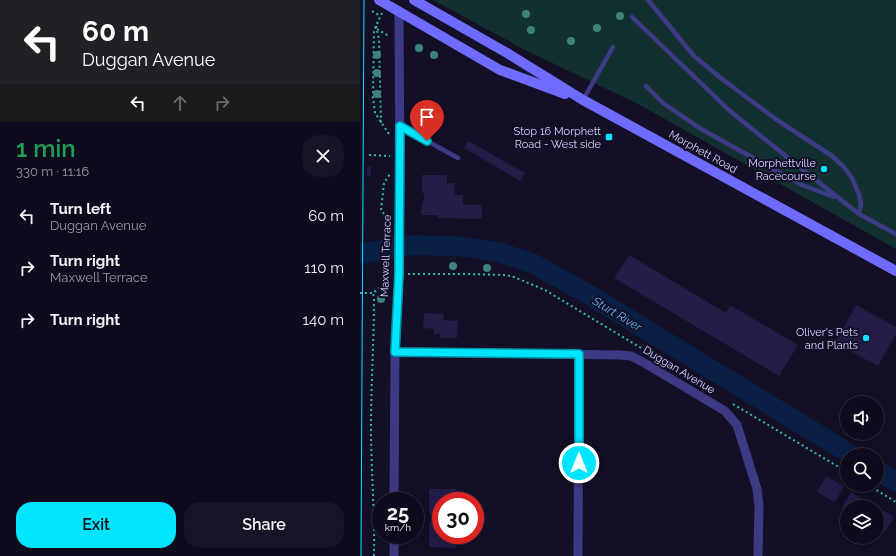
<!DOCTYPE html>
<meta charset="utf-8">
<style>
body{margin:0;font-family:Raleway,sans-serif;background:#171425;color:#f1f3f6;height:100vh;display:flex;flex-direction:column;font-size:15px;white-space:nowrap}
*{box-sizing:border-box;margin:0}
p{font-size:13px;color:#9b9ba3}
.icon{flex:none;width:22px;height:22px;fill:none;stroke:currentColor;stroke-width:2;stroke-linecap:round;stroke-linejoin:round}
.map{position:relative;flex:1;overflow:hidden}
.details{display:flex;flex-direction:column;background:#0e0b1c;width:360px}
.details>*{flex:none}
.banner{background:#202124;color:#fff;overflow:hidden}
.fabs{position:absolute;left:480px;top:396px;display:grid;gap:8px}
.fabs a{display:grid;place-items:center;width:44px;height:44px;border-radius:50%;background:#0e0b1c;box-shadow:0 4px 16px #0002,0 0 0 1px #2e2b3b;font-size:20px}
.speed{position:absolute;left:12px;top:492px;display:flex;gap:8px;font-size:20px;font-weight:700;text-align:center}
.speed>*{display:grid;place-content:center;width:52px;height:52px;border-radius:50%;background:#0e0b1c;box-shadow:0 4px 16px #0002,0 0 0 1px #2e2b3b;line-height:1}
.speed small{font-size:10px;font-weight:400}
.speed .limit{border:6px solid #d22;background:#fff;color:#111}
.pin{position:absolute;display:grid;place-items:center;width:34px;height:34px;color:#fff;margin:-41px -17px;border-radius:50% 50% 50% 0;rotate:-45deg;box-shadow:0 0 4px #0007}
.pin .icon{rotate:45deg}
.me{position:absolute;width:44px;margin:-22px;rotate:0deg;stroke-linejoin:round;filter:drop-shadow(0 0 3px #0008)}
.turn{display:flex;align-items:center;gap:14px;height:84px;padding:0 16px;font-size:18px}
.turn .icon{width:52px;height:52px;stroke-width:2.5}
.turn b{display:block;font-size:28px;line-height:34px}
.lanes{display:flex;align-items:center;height:38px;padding:0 16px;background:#0003;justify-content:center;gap:20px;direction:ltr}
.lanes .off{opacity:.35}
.round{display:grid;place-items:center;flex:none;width:42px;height:42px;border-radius:16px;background:#171425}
.overview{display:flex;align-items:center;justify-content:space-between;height:68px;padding:0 16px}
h1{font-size:24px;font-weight:600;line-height:30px;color:#1e9e55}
.primary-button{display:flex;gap:8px;margin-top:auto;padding:8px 16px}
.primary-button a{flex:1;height:46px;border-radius:16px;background:#00e5ff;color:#111;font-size:16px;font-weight:600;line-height:46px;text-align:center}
.primary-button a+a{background:#171425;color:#f1f3f6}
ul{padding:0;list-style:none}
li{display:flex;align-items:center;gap:12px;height:52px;padding:0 16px}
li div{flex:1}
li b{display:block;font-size:15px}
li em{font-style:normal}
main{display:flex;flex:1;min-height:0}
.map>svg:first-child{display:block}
.green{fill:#12302f}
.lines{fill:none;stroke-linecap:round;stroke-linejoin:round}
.river{stroke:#0a1f44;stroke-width:20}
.building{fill:#241b47}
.path{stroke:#2fb8b0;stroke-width:2;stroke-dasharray:2 3;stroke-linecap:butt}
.lane{stroke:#3d3a85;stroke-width:4.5}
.street{stroke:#3d3a85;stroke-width:9}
.secondary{stroke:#6f6bff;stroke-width:10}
.tram{stroke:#00e5ff;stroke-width:1}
.tree{fill:#3d827b}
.route-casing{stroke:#0095a6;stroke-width:10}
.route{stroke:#00e5ff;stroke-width:7}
.poi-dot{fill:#00e5ff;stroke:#130f26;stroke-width:1.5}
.labels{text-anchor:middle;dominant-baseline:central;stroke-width:4;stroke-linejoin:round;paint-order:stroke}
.poi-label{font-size:11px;fill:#d9d4ff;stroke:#130f26;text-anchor:end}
.street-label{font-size:11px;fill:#d9d4ff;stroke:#130f26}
.water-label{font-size:12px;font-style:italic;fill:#62b6ff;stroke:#130f26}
</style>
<main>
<section class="details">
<div class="banner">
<div class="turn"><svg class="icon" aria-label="left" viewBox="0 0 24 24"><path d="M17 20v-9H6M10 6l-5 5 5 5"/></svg><div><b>60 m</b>Duggan Avenue</div></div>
<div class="lanes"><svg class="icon" aria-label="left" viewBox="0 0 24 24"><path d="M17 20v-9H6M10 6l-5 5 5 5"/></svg><svg class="icon off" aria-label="ahead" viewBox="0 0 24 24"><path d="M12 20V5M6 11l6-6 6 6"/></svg><svg class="icon off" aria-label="right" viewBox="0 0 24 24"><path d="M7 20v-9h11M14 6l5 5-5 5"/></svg></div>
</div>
<div class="overview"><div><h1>1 min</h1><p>330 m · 11:16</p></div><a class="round"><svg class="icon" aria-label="close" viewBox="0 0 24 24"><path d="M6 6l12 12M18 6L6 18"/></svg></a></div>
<ul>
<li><svg class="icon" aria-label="left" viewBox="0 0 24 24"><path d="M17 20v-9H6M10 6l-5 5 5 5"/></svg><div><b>Turn left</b><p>Duggan Avenue</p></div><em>60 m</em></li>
<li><svg class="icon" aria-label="right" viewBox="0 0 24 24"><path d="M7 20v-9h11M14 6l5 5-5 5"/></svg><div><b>Turn right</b><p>Maxwell Terrace</p></div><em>110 m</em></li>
<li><svg class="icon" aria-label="right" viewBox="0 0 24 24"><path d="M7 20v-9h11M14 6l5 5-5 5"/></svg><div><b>Turn right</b></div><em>140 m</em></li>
</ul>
<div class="primary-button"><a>Exit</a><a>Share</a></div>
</section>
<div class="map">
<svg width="536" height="556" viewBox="0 0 536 556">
<rect width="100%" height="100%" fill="#130f26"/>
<path class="green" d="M73,0H536V249L278,104L165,50Z"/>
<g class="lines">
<g class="river">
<path d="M0,254L53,245L89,246L106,247L141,253L174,264L226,293L492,455"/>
<path d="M517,470L536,482"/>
</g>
</g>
<g class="building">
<path d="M108,141L165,173L160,181L104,148Z"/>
<path d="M7,166H11V175L7,176Z"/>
<path d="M62,175H87V183H95L94,195H103V205H122V219L78,218V215H61L62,201H64V193H62Z"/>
<path d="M269,255L366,313L370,305L438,345L419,376L254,278Z"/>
<path d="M496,305L536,327V334L518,366L475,343Z"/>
<path d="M64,313L84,314L83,320L98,321L97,338H80V334H74V329L63,328Z"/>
<path d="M466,476L484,486L475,502L457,492Z"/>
<path d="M69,489H96V501H81V514H69Z"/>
<path d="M491,492L509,502L506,507H487V510L482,507Z"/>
<path d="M517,507L534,517L525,532L517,528Z"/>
<path d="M69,522H81V535H96V548L69,547Z"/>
</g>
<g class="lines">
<g class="path">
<path d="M12,11L20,16"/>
<path d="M22,13L14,30L13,97L15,113L29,134"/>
<path d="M16,26L19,39L21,123"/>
<path d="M17,29L29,36"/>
<path d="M9,155L30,156"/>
<path d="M30,222L21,210L24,183L30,174"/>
<path d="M48,274H108L145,275L154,277L185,290L291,354"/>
<path d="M0,293H13"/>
<path d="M373,404L487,472"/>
<path d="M508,485L536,502"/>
<path d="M14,556C15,513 11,470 11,427C11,384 14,341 14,298L13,293L22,286L29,279"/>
</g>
<g class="lane">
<path d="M288,0L334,56L362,79L417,120L472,156L484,167L492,178L499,194L501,204L499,214"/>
<path d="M272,17L370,111L433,162L499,214L536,234"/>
<path d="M286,86L303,103L341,129L442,185L474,197"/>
<path d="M223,100L253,47"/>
<path d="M40,126L98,158"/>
</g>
<g class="street">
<path d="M35,352L259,355L271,356L281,361L365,411L377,425L397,489L399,506L398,556"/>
<path d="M34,501L35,352L39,274L40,187L39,11"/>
<path d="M34,556V535"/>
<path d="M218,556L219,354"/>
</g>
<g class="secondary">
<path d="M19,0L140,70L205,94"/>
<path d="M54,0L147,53L223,100L536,271"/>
</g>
<path class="tram" d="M1,556L4,0"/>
</g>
<g class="tree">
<circle cx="166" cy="14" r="4"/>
<circle cx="260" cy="16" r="4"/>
<circle cx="237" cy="28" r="4"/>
<circle cx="171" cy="30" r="4"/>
<circle cx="211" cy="41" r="4"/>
<circle cx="59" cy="48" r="4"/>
<circle cx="17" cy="55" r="4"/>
<circle cx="74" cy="55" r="4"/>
<circle cx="17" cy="73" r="4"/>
<circle cx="17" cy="94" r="4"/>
<circle cx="93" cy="266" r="4"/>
<circle cx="127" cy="268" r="4"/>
<circle cx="21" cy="299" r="4"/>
</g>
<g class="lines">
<defs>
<path id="route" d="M67,141L40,126L39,274L35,352L219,354V463"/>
</defs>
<use href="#route" class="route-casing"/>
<use href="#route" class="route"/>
</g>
<g class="poi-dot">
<rect x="245" y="133" width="8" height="8" rx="2"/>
<circle cx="464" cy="169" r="4"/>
<circle cx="506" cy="338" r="4"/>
</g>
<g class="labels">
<g class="poi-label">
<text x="241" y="131">Stop 16 Morphett<tspan x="241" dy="13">Road - West side</tspan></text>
<text x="456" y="163">Morphettville<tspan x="456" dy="13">Racecourse</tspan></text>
<text x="498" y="332">Oliver's Pets<tspan x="498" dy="13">and Plants</tspan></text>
</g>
<g class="street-label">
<text transform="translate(343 152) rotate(29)">Morphett Road</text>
<text transform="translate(26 256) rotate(-88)">Maxwell Terrace</text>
<text transform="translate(319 370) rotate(31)">Duggan Avenue</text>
</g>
<g class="water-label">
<text transform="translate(257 314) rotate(31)">Sturt River</text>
</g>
</g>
</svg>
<div class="fabs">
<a><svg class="icon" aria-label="sound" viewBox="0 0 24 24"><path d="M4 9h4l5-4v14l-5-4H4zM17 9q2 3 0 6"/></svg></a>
<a><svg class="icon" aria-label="search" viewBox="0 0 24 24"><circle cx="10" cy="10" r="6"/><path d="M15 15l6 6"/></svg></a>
<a><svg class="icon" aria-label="layers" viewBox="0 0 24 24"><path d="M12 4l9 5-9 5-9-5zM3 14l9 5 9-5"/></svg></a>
</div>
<div class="speed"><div>25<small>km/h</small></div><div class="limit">30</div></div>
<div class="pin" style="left:67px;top:141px;background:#d93025"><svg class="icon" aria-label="arrive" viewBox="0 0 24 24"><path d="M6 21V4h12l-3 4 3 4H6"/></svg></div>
<svg class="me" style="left:219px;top:463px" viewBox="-20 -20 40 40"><circle r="17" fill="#00e5ff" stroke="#fff" stroke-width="3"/><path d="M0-11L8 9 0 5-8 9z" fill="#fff"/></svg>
</div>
</main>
